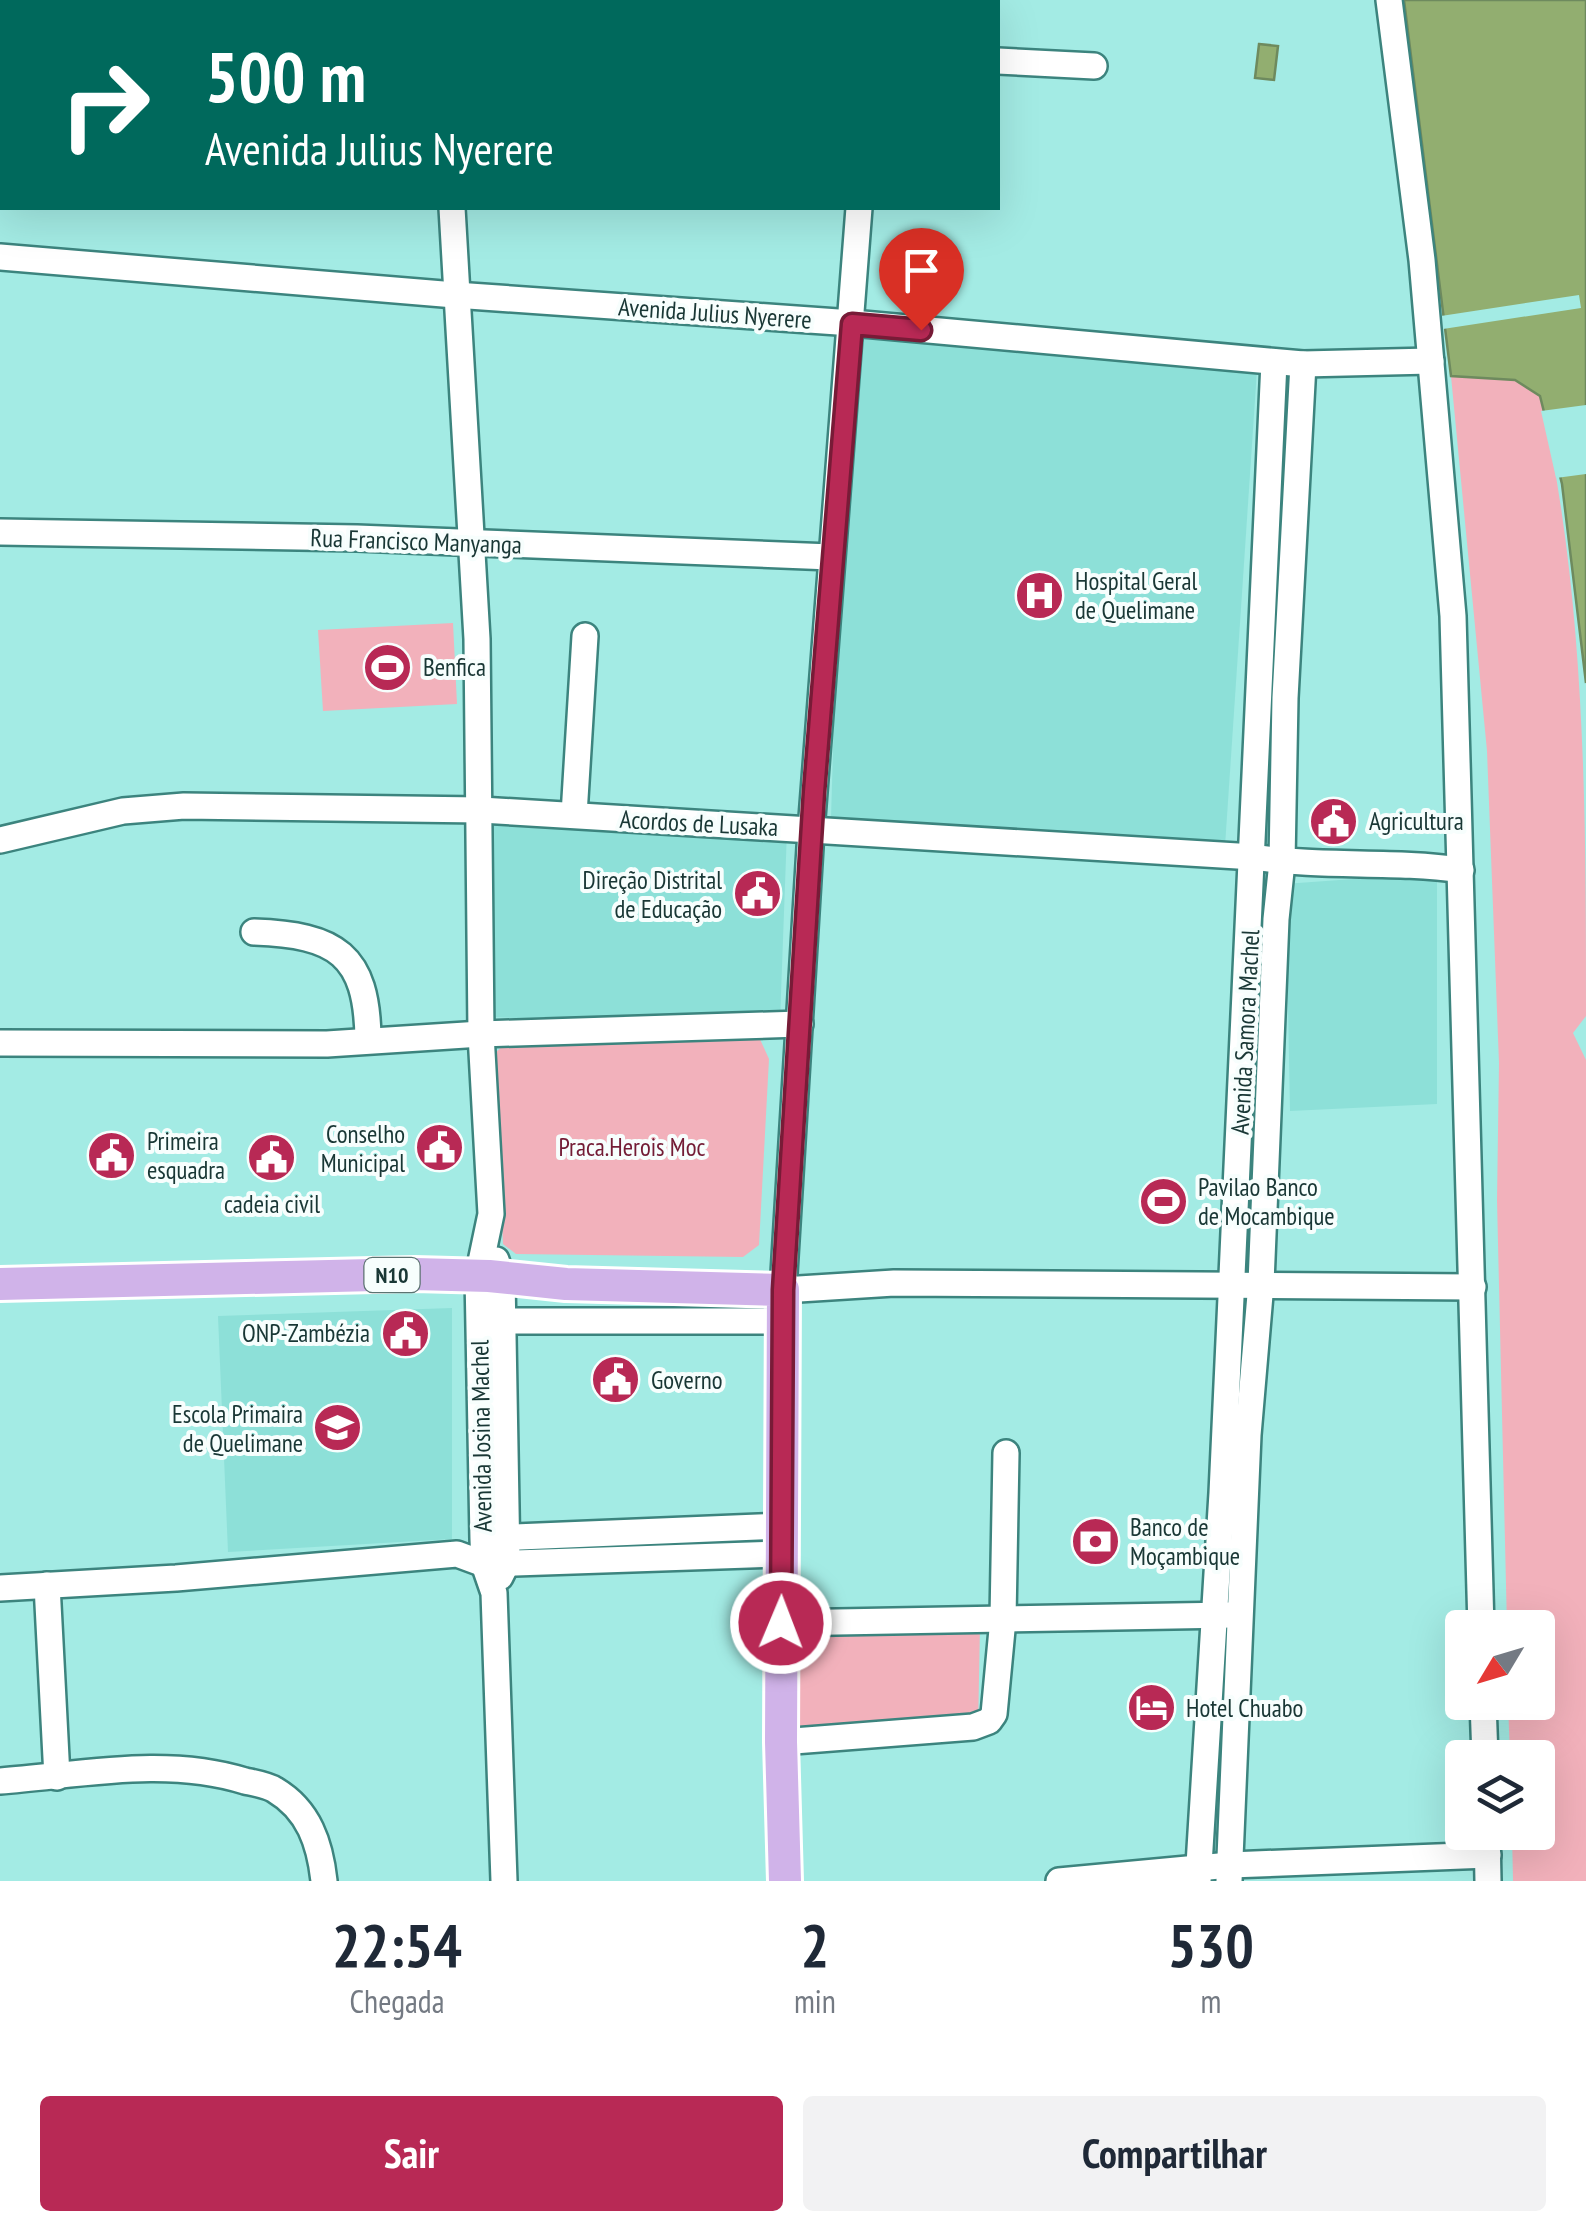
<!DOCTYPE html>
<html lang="pt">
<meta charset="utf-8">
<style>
body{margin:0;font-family:"PT Sans Narrow",sans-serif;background:#f2f2f3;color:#1f2937;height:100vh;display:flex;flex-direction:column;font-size:38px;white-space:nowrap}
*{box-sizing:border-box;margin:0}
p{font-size:32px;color:#747a83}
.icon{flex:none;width:55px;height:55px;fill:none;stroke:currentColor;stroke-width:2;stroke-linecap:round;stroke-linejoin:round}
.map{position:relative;height:1881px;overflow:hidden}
.details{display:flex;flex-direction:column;background:#fff;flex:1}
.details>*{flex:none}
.guide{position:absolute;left:0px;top:0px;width:1000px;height:210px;box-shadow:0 10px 40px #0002;background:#00695c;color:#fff;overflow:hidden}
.needle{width:65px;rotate:232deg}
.fabs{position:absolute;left:1445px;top:1610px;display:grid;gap:20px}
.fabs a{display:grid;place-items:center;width:110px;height:110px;border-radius:10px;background:#fff;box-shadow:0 10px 40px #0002;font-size:50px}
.pin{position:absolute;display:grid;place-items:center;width:85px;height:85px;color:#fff;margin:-102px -42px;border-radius:50% 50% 50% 0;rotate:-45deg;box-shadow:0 0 10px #0007}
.pin .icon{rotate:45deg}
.me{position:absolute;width:110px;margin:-55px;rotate:1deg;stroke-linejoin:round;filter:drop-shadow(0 0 8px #0008)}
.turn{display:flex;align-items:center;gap:35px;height:210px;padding:0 40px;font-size:45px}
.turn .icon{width:130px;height:130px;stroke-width:2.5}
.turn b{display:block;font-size:70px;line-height:85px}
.eta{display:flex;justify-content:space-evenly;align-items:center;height:170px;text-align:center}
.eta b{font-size:60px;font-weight:700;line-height:70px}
.cta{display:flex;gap:20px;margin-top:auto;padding:20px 40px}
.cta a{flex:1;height:115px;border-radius:10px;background:#b82955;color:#fff;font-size:40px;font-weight:700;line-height:115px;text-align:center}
.cta a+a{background:#f2f2f3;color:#1f2937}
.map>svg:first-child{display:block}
.built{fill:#8de0d8}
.green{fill:#f2b1bb}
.water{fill:#92ae70;stroke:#6e8a5e;stroke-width:2.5}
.pier{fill:#a3ebe4}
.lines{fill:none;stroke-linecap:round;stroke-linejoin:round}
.minor-casing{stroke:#3c847e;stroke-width:30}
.major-casing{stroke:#fff;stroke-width:38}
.minor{stroke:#fff;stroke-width:25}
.major{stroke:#d0b3e9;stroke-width:32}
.route-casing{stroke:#781b37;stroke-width:25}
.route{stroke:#b82955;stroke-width:18}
.labels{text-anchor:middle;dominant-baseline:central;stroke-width:8;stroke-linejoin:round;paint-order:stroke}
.shield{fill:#f7fefd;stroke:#5c7371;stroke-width:2.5}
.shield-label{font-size:22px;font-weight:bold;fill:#193735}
.street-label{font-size:25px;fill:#193735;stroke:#f7fefd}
.poi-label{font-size:25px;fill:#193735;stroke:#f7fefd;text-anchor:start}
.park-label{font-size:25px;fill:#731c35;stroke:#f7fefd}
</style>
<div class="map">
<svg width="1586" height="1881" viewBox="0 0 1586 1881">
<rect width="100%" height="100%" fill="#a3ebe4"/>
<g class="built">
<path d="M845,335L1257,370L1225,846L831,819Z"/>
<path d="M490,813L787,830L780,1021L631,1022L490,1017Z"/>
<path d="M1437,873V1104L1290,1111L1286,895L1269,885Z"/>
<path d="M452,1308V1539L228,1552L218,1316Z"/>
</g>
<g class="green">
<path d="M1451,376L1516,380L1540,396C1586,596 1586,810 1586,1016L1573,1033L1586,1060V1881H1513L1512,1833L1538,1832V1758L1510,1757L1508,1703L1538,1702V1628L1507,1627L1497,1200L1499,1063L1487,751Z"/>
<path d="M453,623L457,704L323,711L318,630Z"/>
<path d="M759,1037L769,1059L759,1245L743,1257L516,1254L503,1244L494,1054L508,1041Z"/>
<path d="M980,1625L978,1730L782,1738L774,1633Z"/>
</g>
<g class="water">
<path d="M1404,0H1586V683L1562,484L1540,396L1515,380L1451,376Z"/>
<path d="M1259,44L1278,46L1274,80L1255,78Z"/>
</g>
<g class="pier">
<path d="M1579,295L1581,308L1443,329L1441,316Z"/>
<path d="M1586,405V474L1556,478L1541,411Z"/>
</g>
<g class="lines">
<defs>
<g id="minor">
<path d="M443,0V2"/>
<path d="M1389,0L1422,260L1453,616L1481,1628"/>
<path d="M870,2V0"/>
<path d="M998,61L1094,66"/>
<path d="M452,208L477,639L481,1034L491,1214L478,1276L483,1539L484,1564L494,1593L504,1881"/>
<path d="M859,208L811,831L783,1290L894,1283L1473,1287"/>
<path d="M0,257L455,295L852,323L1303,364L1431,361"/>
<path d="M0,532L357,538L831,557"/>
<path d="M574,815L585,636"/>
<path d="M0,840L123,811L184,806L481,810L1254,857C1322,868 1392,860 1461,870"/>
<path d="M254,932C336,935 367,954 368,1039"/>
<path d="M0,1043L327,1044L481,1034L800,1024"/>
<path d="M496,1260L502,1278L507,1563L500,1577"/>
<path d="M501,1321H784"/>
<path d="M493,1538L780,1526"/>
<path d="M47,1585L57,1777"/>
<path d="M0,1588L176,1578L457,1554L484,1564L781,1554"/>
<path d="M781,1623L1231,1615"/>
<path d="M1483,1702L1485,1758"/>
<path d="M781,1742L973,1727L989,1721L994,1714L1003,1619L1006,1453"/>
<path d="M0,1781C80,1775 166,1756 245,1781C254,1783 267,1785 275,1790C309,1810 320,1844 324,1881"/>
<path d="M1487,1832L1488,1881"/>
<path d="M1059,1881L1230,1865L1488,1855"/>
<path d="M1198,1881L1222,1493L1274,362"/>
<path d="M1229,1881L1248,1435L1261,1283L1276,919L1282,862L1285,698L1303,364"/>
</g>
<path id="major" d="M0,1284L415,1274L489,1276L566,1284L783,1290L781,1742L785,1881"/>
</defs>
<use href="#minor" class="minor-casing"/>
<use href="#major" class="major-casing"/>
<use href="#minor" class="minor"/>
<use href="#major" class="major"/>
</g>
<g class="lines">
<defs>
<path id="route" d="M781,1623L783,1290L814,792L852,324L921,330"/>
</defs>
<use href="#route" class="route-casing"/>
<use href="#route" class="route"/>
</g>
<defs>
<symbol id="hospital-disc" viewBox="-11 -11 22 22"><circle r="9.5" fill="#b82955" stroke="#f7fefd"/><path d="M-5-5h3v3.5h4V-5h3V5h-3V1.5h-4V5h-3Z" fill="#fff"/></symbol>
<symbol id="stadium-disc" viewBox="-11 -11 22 22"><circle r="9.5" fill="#b82955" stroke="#f7fefd"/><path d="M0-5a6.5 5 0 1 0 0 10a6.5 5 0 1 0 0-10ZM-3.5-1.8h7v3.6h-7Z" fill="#fff"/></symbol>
<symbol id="civic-disc" viewBox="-11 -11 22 22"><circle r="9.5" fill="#b82955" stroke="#f7fefd"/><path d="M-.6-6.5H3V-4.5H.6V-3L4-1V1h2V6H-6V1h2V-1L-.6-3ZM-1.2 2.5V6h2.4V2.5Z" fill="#fff"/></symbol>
<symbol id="school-disc" viewBox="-11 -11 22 22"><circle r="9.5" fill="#b82955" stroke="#f7fefd"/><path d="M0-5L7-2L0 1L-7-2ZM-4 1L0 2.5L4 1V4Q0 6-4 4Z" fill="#fff"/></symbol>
<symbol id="bank-disc" viewBox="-11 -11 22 22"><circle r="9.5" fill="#b82955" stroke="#f7fefd"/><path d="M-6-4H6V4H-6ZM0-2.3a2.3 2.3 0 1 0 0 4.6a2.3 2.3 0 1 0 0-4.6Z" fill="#fff"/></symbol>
<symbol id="hotel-disc" viewBox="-11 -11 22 22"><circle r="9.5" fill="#b82955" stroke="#f7fefd"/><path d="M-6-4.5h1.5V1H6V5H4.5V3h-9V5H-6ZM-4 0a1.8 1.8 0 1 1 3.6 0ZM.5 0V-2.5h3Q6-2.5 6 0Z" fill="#fff"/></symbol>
</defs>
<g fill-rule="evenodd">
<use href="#hospital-disc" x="1012" y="568" width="55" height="55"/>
<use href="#stadium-disc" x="360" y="640" width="55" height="55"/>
<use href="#civic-disc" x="1306" y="794" width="55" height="55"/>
<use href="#civic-disc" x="730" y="866" width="55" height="55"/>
<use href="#civic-disc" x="412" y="1120" width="55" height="55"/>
<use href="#civic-disc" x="84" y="1128" width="55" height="55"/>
<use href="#civic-disc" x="244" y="1130" width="55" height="55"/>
<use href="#stadium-disc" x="1136" y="1174" width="55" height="55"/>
<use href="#civic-disc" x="378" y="1306" width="55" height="55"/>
<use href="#civic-disc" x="588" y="1352" width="55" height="55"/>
<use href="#school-disc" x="310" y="1400" width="55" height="55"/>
<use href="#bank-disc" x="1068" y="1514" width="55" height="55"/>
<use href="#hotel-disc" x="1124" y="1680" width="55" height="55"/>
</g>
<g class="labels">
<rect class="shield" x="364.5" y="1258" width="55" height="34" rx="8"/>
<g class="shield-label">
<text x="392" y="1275">N10</text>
</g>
<g class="street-label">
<text transform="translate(715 313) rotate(4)">Avenida Julius Nyerere</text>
<text transform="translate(416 541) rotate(2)">Rua Francisco Manyanga</text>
<text transform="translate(699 823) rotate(3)">Acordos de Lusaka</text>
<text transform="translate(1245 1032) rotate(-87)">Avenida Samora Machel</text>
<text transform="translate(481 1436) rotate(-91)">Avenida Josina Machel</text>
</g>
<g class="poi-label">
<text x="1075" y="581">Hospital Geral<tspan x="1075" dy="29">de Quelimane</tspan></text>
<text x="423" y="667">Benfica</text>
<text x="1369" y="821">Agricultura</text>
<text x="722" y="880" text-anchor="end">Direção Distrital<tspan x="722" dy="29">de Educação</tspan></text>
<text x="405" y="1134" text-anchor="end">Conselho<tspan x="405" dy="29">Municipal</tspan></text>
<text x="147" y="1141">Primeira<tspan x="147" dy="29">esquadra</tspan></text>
<text x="1198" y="1187">Pavilao Banco<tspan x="1198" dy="29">de Mocambique</tspan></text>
<text x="272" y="1204" text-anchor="middle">cadeia civil</text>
<text x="370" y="1333" text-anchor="end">ONP-Zambézia</text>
<text x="651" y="1380">Governo</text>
<text x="303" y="1414" text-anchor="end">Escola Primaira<tspan x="303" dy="29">de Quelimane</tspan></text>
<text x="1130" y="1527">Banco de<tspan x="1130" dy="29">Moçambique</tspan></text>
<text x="1186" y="1708">Hotel Chuabo</text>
</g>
<g class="park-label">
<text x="632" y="1147">Praca.Herois Moc</text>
</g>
</g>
</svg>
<div class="fabs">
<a><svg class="needle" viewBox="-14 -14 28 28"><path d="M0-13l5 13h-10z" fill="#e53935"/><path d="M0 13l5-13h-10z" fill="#747a83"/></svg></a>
<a><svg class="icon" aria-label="layers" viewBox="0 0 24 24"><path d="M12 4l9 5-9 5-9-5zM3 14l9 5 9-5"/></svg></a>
</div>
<div class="pin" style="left:921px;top:330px;background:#d93025"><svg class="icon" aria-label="arrive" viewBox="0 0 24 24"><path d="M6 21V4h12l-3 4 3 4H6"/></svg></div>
<svg class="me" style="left:781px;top:1623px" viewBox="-20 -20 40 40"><circle r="17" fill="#b82955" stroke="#fff" stroke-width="3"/><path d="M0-11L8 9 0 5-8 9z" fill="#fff"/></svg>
<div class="guide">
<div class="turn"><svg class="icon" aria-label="right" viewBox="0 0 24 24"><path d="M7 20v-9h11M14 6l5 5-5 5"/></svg><div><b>500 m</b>Avenida Julius Nyerere</div></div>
</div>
</div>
<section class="details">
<div class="eta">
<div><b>22:54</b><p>Chegada</p></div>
<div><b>2</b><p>min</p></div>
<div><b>530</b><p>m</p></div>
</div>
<div class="cta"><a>Sair</a><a>Compartilhar</a></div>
</section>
